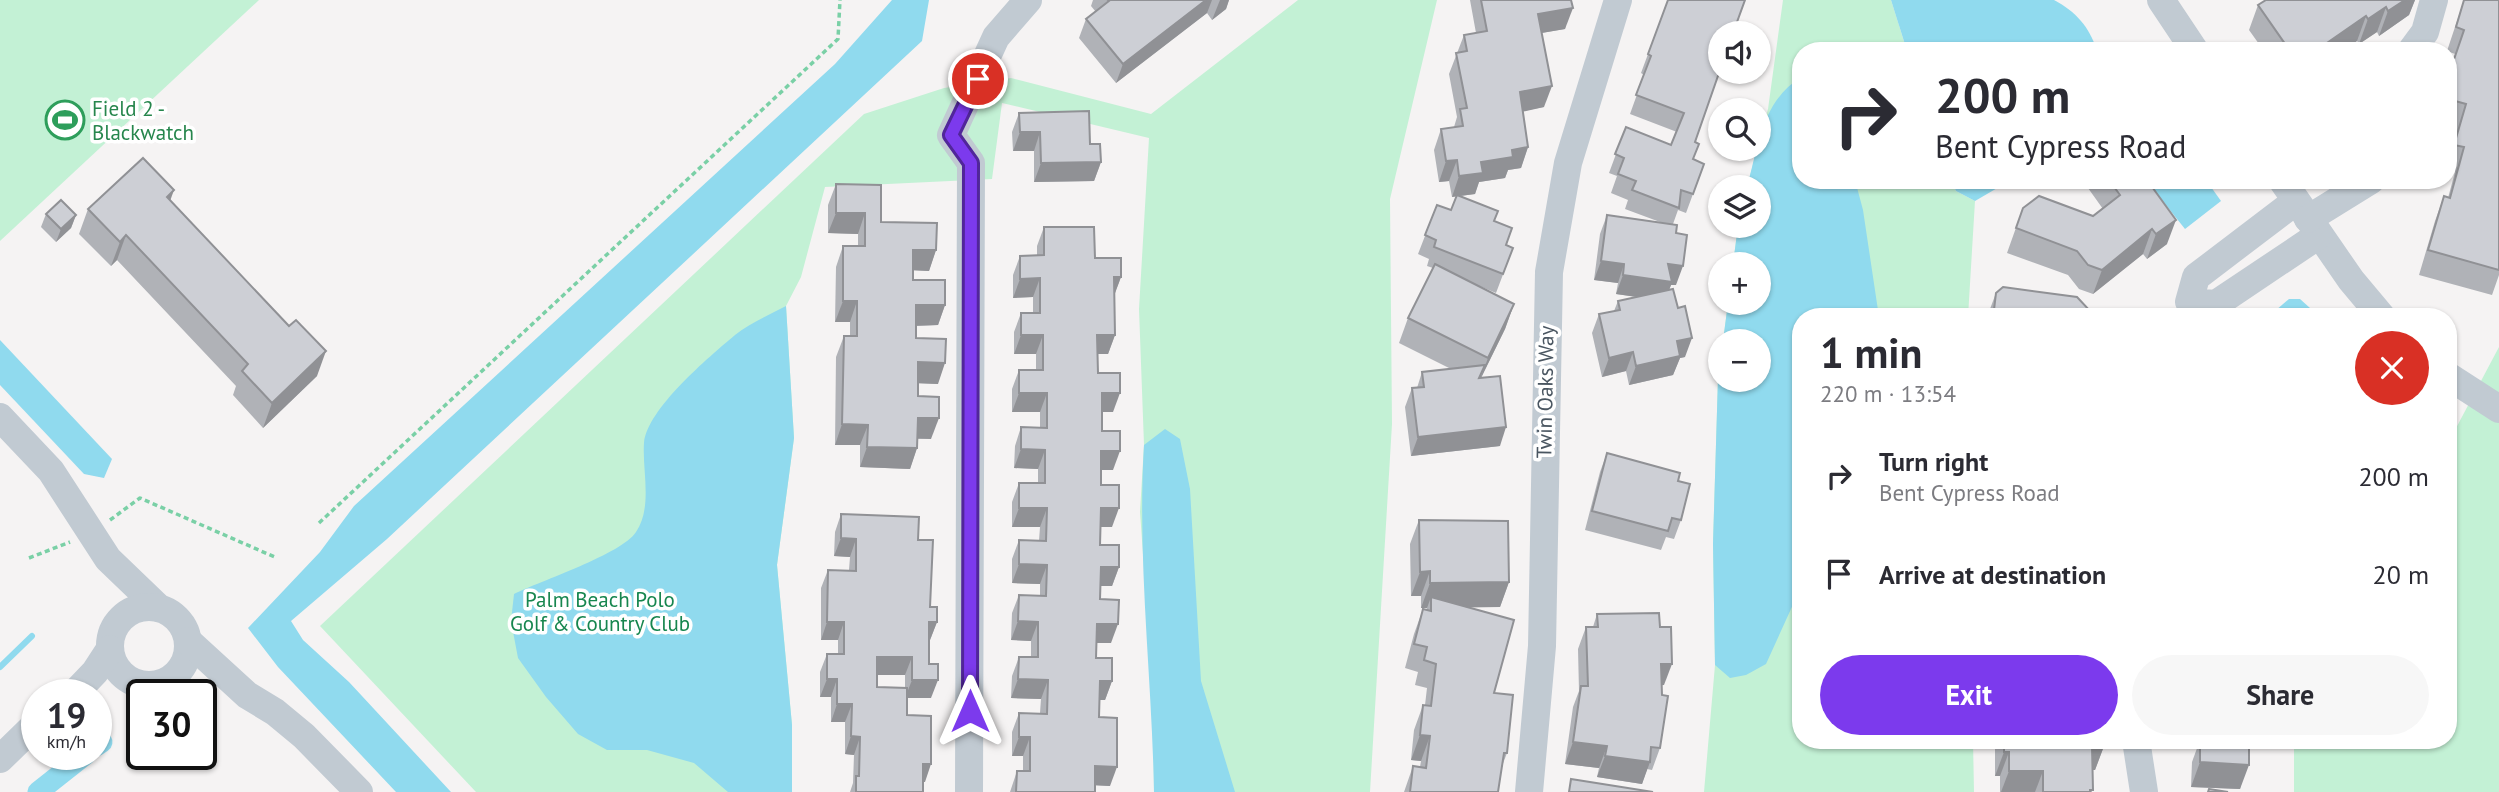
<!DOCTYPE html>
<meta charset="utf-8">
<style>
body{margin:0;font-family:"PT Sans",sans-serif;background:#f7f7f7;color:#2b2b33;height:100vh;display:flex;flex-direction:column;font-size:26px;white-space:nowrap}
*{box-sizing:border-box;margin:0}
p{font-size:23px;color:#7c7c81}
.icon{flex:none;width:38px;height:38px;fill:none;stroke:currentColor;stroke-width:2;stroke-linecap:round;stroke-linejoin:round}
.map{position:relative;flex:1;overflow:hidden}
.sheet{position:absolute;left:1792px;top:308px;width:665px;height:441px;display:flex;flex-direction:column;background:#fff;border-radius:28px;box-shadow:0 2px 5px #0004}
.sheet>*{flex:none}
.hud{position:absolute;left:1792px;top:42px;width:665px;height:147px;border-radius:28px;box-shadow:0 2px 5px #0004;background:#fff;color:#2b2b33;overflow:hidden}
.tools{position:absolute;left:1708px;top:21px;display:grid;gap:14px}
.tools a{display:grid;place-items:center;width:63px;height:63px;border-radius:50%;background:#fff;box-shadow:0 2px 5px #0004;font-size:35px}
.speed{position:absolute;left:21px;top:679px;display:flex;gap:14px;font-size:35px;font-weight:700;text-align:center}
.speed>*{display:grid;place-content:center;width:91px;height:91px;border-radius:50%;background:#fff;box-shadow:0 2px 5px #0004;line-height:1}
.speed small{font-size:18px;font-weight:400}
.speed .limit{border:4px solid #111;border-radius:10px;background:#fff;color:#111}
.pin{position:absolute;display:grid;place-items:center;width:60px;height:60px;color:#fff;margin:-30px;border:4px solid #fff;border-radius:50%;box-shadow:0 2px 7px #0007}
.me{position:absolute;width:77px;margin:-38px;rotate:0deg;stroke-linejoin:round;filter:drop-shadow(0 0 5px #0008)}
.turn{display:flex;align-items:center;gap:24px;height:147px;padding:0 28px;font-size:32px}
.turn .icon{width:91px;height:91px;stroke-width:2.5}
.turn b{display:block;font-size:49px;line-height:60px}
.round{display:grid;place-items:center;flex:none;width:74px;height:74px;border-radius:37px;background:#f7f7f7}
.headline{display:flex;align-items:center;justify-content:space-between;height:119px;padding:0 28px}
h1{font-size:42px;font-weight:800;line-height:52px}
.button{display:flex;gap:14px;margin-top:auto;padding:14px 28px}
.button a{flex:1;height:80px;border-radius:42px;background:#7c3aed;color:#fff;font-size:28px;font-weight:800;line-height:80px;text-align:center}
.button a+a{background:#f7f7f7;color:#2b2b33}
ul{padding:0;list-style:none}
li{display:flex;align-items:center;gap:21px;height:98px;padding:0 28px}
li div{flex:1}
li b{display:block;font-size:26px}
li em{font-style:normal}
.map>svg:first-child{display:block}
.green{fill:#c3f1d5}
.water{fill:#90daee}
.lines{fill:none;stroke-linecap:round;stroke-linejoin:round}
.stream{stroke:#90daee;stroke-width:6}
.canal{stroke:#90daee;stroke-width:21}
.path{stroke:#7ad0a6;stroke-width:3.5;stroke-dasharray:5 3.5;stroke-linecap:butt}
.minor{stroke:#c1cad2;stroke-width:28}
.wall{fill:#b0b2b7;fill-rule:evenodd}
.shaded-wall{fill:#909195}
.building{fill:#cdcfd5;stroke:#909195;stroke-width:2}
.route-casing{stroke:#51269a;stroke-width:18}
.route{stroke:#7c3aed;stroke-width:12}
.labels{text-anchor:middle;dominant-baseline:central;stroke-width:7;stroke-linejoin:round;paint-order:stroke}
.leisure-label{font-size:21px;fill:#27864d;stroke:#fff;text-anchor:start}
.street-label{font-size:21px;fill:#4a5661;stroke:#fff}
.park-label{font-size:21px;fill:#17864f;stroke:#fff}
</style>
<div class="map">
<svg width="2499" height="792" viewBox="0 0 2499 792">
<rect width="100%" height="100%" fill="#f5f3f3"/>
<g class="green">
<path d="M0,0H259L0,241Z"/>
<path d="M1298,0H1437L1390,199L1392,424L1370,792H1154L1153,695L1140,512L1144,445L1139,309L1149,138L1002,103L992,179L825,187L801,277L786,306L794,438L777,565L792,725V792H476L320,626L864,114L944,88L1011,78L1151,114Z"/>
<path d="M1783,0H1891L1907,51H1801V180H1951L1956,191L1975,201L1968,317H1801V740H1973L1974,792H1704L1715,665L1713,544L1718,378L1720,363V380H1759V341H1723L1728,303H1759V264H1733L1738,226H1759V187H1747L1768,109Z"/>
<path d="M2499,347V792H2294V740H2448V425L2455,430Z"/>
</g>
<g class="water">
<path d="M892,0H929L922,41L387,539L291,621L303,640L349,682L451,792H396L278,667L248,628L320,552L354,506L835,64Z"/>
<path d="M1891,0H2054C2076,12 2089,26 2097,51H1907Z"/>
<path d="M1801,77V180H1855L1863,210L1879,317H1801V587L1766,664L1746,675L1730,678L1715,665L1713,544L1718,378L1720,363V380H1759V341H1723L1728,303H1759V264H1733L1738,226H1759V187H1747C1759,145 1761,103 1801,77Z"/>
<path d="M1951,180H2011L1975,201L1956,191Z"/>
<path d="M2146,180H2206L2221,201L2185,229Z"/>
<path d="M2289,299H2300L2320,317H2268Z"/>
<path d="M786,306L794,438L777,565L792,725V792H728L694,763L647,750H607L578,734L546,697L518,658L511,621L514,594C540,581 622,554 636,532C653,507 642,470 644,443C647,409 709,357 735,335C750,323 769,315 786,306Z"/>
<path d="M0,340L112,459L104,478L84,474L0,385Z"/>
<path d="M1165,429L1180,439L1190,489L1201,681L1235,792H1154C1152,676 1137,561 1144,445Z"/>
</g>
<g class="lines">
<path class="stream" d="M0,667L32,636"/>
<g class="canal">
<path d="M96,746L102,742"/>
<path d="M38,792L86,754"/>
</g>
<g class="path">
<path d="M110,520L140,498L277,558"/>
<path d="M319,523L838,39L840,0"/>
<path d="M29,558L70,542"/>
</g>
<g class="minor">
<path d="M2161,0L2195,51"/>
<path d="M2411,51L2425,32L2434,0"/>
<path d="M2282,180L2351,280L2382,317"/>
<path d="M2296,201L2196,277L2189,302L2216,304L2319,235"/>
<path d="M2308,219L2371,180"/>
<path d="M2448,376L2499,409"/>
<path d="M0,417L51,471L108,559L159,608"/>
<circle cx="149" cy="646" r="39"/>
<path d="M188,641L247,695L275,712L304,736L359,792"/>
<path d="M73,695L95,672L110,649"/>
<path d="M2136,740L2144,792"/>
<path d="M0,759L37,723"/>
<path d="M969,792L971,163L951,135L996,37L1028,0"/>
<path d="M1529,792L1542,646L1549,272L1568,163L1618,0"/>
</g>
</g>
<g class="wall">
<path d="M1093,0H1229L1226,9L1212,20L1207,13L1116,83L1079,38L1086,19L1096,12L1091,6Z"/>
<path d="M1470,0H1571L1565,29L1541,33L1544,107L1523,111L1528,147L1521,168L1508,170L1505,178L1479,182L1475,194L1460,196L1495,221L1506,245L1513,248L1496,293L1477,285L1514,304L1505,329L1481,378L1500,446L1411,456L1405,407L1412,388H1417L1422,372L1451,369L1399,343L1408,318L1433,268L1427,266L1429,259L1418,254L1437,205L1451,210L1456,196L1452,197L1449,181L1439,182L1434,150L1441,129L1454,127L1457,117L1449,74L1464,35L1476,33Z"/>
<path d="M1668,0L1695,142L1693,159L1704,164L1686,213L1678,210L1673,224L1676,233V285H1671L1669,290L1685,357L1680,358L1673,375L1629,385L1626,371L1602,377L1592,333L1599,314L1614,311L1618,301L1637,297L1616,294L1618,283L1594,280L1600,234L1607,215L1660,222L1625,209L1628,200L1611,193L1617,176L1609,173L1626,127L1671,145L1677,132L1630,114L1644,75L1641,73Z"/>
<path d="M2266,0H2415L2409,15L2379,36L2377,32L2359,44L2357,41L2342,51H2264L2249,30L2258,5Z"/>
<path d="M2464,0H2499V275L2492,295L2419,275L2435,221L2444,196L2448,198L2455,172L2448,170V159L2457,129L2448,126V75L2455,54L2447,51Z"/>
<path d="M1019,113L1090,144L1101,162L1094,181L1034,182V151H1013L1012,132Z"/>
<path d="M2091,180H2147L2167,244L2147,259L2143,254L2093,294L2079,289L2068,275L2007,253L2023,208L2093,216L2103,209L2088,188Z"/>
<path d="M836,184L881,222L936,250L929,271L913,270V280L945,305L938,325L916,326V338L938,384L918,383V396L931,439H918L917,448L910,469L860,467V445H835L836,357L844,336H850V322H835L836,267L843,246H858V234L828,233V205Z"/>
<path d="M170,200L317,376L263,428L233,395L236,386L117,260L111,266L79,234L88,209Z"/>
<path d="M46,214L76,215L71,228L56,242L41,227Z"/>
<path d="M1044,227L1095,258L1121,277L1114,295L1115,335L1108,354H1098V373L1113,412H1102V431L1113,470H1101V485L1112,527H1101L1100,545L1119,567L1112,586H1100V599L1111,643H1096V658L1112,681L1105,700H1099V717L1110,786L1095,785V792H1010L1017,771H1023V756H1012V732L1019,713H1040L1041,699L1011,698L1012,676L1019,657H1031V641L1011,640L1012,613L1019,595H1040V584L1012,583V559L1019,540L1039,541L1040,527H1012V502L1019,483H1038V469L1014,468L1015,446L1021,427L1040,428V412H1012V389L1019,370H1036V354H1014V332L1021,313H1033V297L1013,298V275L1020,256L1037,255V246Z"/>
<path d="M1996,293L2092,313L2091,317H1987Z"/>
<path d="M1607,453L1678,481L1681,520L1674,539L1666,537L1661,550L1585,530L1600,472Z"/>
<path d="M841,514L918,540L930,607L937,622L930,640H929L931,698H907V715L925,782H923V792H850L853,783L854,755L845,754V722H831V697H820V672L827,654H838V640H821V588L828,570H849L850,557L834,556L835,532ZM877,675H905V688L877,687Z"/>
<path d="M1419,520L1509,582L1500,607H1469L1494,693L1507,753L1502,766L1498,792H1404L1413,766L1420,767L1421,761L1411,760L1414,730L1423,705H1425L1427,688L1415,685L1418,672L1405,668L1414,634L1423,609L1426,610L1427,608H1421V596H1411L1410,544Z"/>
<path d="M1597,614L1660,627L1664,685H1662L1660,748L1652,770L1647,769L1642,784L1597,777L1599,768L1565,764L1573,707L1579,691L1578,649L1586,627H1593Z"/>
<path d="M1995,740H2104V746L2095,770H2092V792H2000V776H1995Z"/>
<path d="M2200,740H2252L2240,789L2191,787L2192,762Z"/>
</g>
<g class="shaded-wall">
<path d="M1206,0H1212L1207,13L1116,83L1123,64Z"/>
<path d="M1220,0H1229L1226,9L1212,20Z"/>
<path d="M2405,0H2415L2409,15L2379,36L2388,11Z"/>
<path d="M2386,7L2377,32L2359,44L2368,19Z"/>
<path d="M1573,8L1565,29L1530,35L1538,14Z"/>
<path d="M2366,16L2357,41L2342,51H2324L2327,43Z"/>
<path d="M1552,86L1544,107L1512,114L1520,92Z"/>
<path d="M1020,132H1040L1034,151H1013Z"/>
<path d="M1528,147L1521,168L1508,170L1505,178L1479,182L1475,194L1452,197L1459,176L1481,162L1512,150Z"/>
<path d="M1457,160L1449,181L1439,182L1446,161Z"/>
<path d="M1101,162L1094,181L1034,182L1041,163Z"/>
<path d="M174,190L165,215L167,197Z"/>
<path d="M836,213H865L858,234L828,233Z"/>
<path d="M76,215L71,228L56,242L61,229Z"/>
<path d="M2176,220L2167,244L2147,259L2156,234Z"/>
<path d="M2152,229L2143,254L2093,294L2102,270Z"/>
<path d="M126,235L117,260L111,266L120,242Z"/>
<path d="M913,250H936L929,271L906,270Z"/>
<path d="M1601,261L1624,264L1618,283L1594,280Z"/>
<path d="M1668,264L1683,266L1676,285H1671L1665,301L1616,294L1623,275Z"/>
<path d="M1114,277H1121L1114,296Z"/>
<path d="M1040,278L1033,297L1013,298L1020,279Z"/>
<path d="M843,301H857L850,322H835Z"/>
<path d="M1514,304L1505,329L1479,382L1488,358Z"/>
<path d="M916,305H945L938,325L908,326Z"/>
<path d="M1021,335H1043L1036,354H1014Z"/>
<path d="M1097,335H1115L1108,354H1091Z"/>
<path d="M1692,338L1685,357L1680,358L1673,375L1629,385L1636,366L1677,341Z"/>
<path d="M326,351L317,376L263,428L272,403Z"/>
<path d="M1633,352L1626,371L1602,377L1609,358Z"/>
<path d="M918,362L945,363L938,384L911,383Z"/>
<path d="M1019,393H1047L1040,412H1012Z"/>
<path d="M1102,393H1120L1113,412H1095Z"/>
<path d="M918,418H939L931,439L911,438Z"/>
<path d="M842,424L868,425L860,445H835Z"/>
<path d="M1506,427L1500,446L1411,456L1418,437Z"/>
<path d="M867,447L917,448L910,469L860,467Z"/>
<path d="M1021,449L1045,450L1038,469L1014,468Z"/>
<path d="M1101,451H1120L1113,470H1094Z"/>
<path d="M1019,508H1047L1040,527H1012Z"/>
<path d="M1101,508H1119L1112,527H1094Z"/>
<path d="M841,538L856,539L850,557L834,556Z"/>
<path d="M1019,564L1047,565L1040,584L1012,583Z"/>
<path d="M1101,567H1119L1112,586H1094Z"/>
<path d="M1430,571L1421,596H1411L1420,572Z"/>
<path d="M1509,582L1500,607L1431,608V597L1427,608H1421L1430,583Z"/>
<path d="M1018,621L1038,622L1031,641L1011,640Z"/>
<path d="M827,622H844L838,640H821Z"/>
<path d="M929,622H937L930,640H923Z"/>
<path d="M1097,624H1118L1111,643H1090Z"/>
<path d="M877,657H912L905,675H871Z"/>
<path d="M1661,664H1672L1664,685L1653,686Z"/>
<path d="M827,679H837L831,697H820Z"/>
<path d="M1018,679L1048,680L1041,699L1011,698Z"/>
<path d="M912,680H938L931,698H905Z"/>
<path d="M1100,681H1112L1105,700H1093Z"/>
<path d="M837,704H852L845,722H831Z"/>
<path d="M1420,735L1430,736L1421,761L1411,760Z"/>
<path d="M851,736L860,737L854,755L845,754Z"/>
<path d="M1019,737H1030L1023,756H1012Z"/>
<path d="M1573,742L1607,746L1599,768L1565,764Z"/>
<path d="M2092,746H2104L2095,770H2083Z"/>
<path d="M2004,752H2009L2000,776H1995Z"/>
<path d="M1605,756L1650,762L1642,784L1597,777Z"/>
<path d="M2200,762L2249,765L2240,789L2191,787Z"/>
<path d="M923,764H931L925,782H917Z"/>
<path d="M1095,766L1117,767L1110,786L1088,785Z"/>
<path d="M2009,771H2043L2035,792H2001Z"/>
</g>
<g class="building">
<path d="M1108,0H1206L1123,64L1086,19L1109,1Z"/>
<path d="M1481,0H1571L1573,8L1538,14L1552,86L1520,92L1528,147L1512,150L1513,157L1481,162L1483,173L1459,176L1457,160L1446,161L1441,129L1463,126L1460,109L1467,108L1456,53L1467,51L1464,35L1487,31Z"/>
<path d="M1668,0H1745L1733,33H1720V70L1695,142L1699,144L1693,159L1704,164L1693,194L1681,190L1679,208L1632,190L1636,181L1618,174L1624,158L1615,154L1626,127L1671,145L1684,113L1636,95L1651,56L1648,54Z"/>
<path d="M2266,0H2405L2388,11L2386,7L2368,19L2366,16L2327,43L2331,48L2327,51H2290L2258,5Z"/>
<path d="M2464,0H2499V270L2428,250L2444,196L2450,198L2464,147L2454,145L2466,104L2448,99V77L2464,30L2456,27Z"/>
<path d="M1089,111L1090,144H1100L1101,162L1041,163L1040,132H1020L1019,113Z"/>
<path d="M143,158L174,190L167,197L289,326L296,320L326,351L272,403L242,371L248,364L126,235L120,242L88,209Z"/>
<path d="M2109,180H2147L2176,220L2156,234L2152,229L2102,270L2088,265L2077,251L2016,228L2023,208L2039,196L2093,216L2120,195Z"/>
<path d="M836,184L881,185V222L937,223L936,250H913V280H945V305H916V338L946,339L945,363L918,362V396L939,397V418H918L917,448L867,447L868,425L842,424L844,336H857V301H843V246H865V213H836Z"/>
<path d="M1457,195L1498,211L1494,221L1512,228L1506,245L1513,248L1503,274L1434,247L1436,240L1425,235L1437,205L1451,210Z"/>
<path d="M61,200L76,215L61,229L46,214Z"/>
<path d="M1607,215L1677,225L1676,233L1687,235L1683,266L1668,264L1672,282L1623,275L1624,264L1601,261Z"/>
<path d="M1044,227H1094L1095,258H1121V277H1114L1115,335H1097L1098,373H1120V393H1102V431H1120V451H1101V485H1119V508H1101L1100,545H1119V567H1101L1100,599L1119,600L1118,624H1097L1096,658H1112V681H1100L1099,717L1117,718V767L1095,766V792H1016L1017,771H1030V737H1019V713L1047,714L1048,680L1018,679L1019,657H1038V622L1018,621L1019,595L1046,596L1047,565L1019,564V540L1046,541L1047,508H1019V483H1045V450L1021,449V427L1047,428V393H1019V370H1043V335H1021V313H1040V278L1020,279V256L1044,255Z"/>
<path d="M1435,264L1514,304L1488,358L1408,318Z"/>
<path d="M2003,287L2077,297L2092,313L2089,317H2000L1994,310L1996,293Z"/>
<path d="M1673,289L1678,308L1685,306L1692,338L1677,341L1680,356L1636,366L1633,352L1609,358L1599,314L1620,310L1618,301Z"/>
<path d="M1485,365L1479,378L1500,376L1506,427L1418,437L1412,388L1424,387L1422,372Z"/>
<path d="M1607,453L1680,473L1678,481L1690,484L1681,520L1672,518L1668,531L1592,511Z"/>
<path d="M841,514L919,517L918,540H933L930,607H937V622H929V664H938V680H912V657H877V687L907,688V715L931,716V764H923V792H856V776H859L860,737L851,736L852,704H837V679H827V654H844V622H827L828,570L856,571V539L841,538Z"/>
<path d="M1419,520L1508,521L1509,582L1430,583V571L1420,572Z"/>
<path d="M1431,597L1514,620L1494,693L1513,695L1507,753H1504L1498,792H1410L1413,766L1426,768L1430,736L1420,735L1423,705L1431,706L1436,664L1424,660L1427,647L1414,644L1423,609L1431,611Z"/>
<path d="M1659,613L1660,627H1671L1672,664H1661L1662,695L1668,696L1660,748L1651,747L1650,762L1605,756L1607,746L1573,742L1581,686H1588L1586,627H1598L1597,614Z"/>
<path d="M2004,740H2104V746H2092L2093,790H2090V792H2043V771H2009V752H2004Z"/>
<path d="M2200,740H2249V765L2200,762Z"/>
<path d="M1571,779L1653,792H1569Z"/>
<path d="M2209,789L2228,792H2208Z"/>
</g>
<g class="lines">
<defs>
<path id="route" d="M970,711L971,163L951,135L978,79"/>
</defs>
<use href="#route" class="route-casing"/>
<use href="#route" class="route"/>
</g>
<defs>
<symbol id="stadium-ring" viewBox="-11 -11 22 22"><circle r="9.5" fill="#fff" stroke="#2e9e5b" stroke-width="1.5"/><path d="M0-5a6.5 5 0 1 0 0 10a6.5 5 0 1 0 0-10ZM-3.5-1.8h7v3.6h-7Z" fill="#2e9e5b"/></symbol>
</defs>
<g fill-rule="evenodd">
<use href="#stadium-ring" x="43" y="98" width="44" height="44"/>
</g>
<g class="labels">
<g class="leisure-label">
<text x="92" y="108">Field 2 -<tspan x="92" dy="24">Blackwatch</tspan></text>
</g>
<g class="street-label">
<text transform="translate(1545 392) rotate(-89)">Twin Oaks Way</text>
</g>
<g class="park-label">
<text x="600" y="599">Palm Beach Polo<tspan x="600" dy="24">Golf &amp; Country Club</tspan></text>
</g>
</g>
</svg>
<div class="tools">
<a><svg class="icon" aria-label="sound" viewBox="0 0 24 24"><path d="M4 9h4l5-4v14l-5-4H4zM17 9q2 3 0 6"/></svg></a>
<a><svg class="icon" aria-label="search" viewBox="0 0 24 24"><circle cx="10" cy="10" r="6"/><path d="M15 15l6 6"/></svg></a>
<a><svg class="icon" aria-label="layers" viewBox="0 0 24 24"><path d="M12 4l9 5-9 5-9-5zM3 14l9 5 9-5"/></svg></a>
<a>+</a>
<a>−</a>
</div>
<div class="speed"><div>19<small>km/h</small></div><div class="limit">30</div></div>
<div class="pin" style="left:978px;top:79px;background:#d93025"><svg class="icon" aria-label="arrive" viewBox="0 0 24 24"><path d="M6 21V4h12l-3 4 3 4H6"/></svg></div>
<svg class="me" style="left:970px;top:711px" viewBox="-20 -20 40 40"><path d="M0-17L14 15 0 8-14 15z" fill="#7c3aed" stroke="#fff" stroke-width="4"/></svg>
<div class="hud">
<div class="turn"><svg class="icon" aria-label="right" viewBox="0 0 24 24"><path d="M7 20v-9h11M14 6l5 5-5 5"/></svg><div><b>200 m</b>Bent Cypress Road</div></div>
</div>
<section class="sheet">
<div class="headline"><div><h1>1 min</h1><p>220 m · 13:54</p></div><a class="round" style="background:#d93025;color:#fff"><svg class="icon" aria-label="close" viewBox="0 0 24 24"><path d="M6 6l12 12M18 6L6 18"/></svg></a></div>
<ul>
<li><svg class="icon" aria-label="right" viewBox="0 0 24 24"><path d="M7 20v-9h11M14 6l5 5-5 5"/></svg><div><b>Turn right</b><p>Bent Cypress Road</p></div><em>200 m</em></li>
<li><svg class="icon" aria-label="arrive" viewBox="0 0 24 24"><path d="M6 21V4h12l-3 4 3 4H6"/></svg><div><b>Arrive at destination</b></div><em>20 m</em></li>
</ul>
<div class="button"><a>Exit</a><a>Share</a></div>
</section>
</div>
